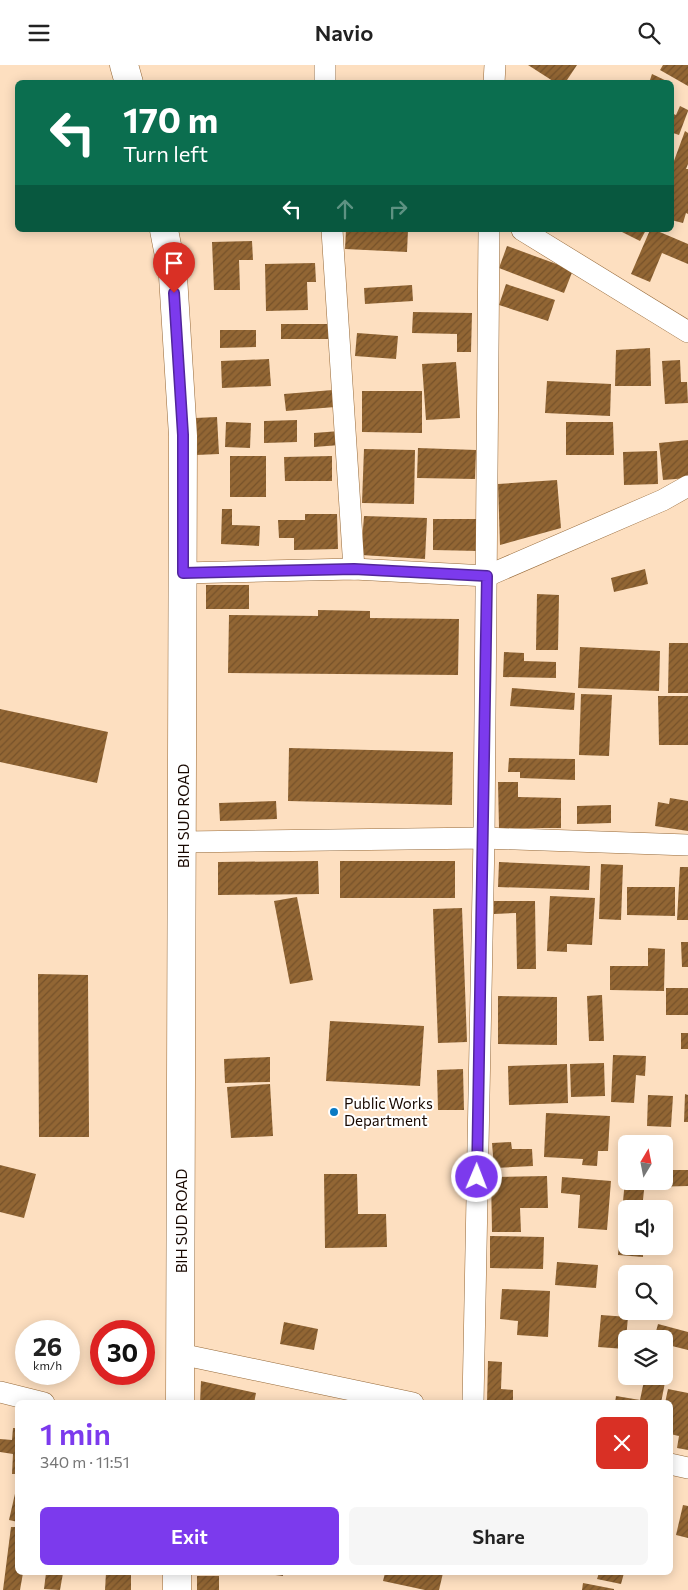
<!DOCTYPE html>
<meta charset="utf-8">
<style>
body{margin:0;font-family:Commissioner,sans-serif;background:#f6f6f6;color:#222;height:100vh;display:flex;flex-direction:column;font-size:19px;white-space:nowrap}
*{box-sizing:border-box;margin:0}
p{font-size:16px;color:#767676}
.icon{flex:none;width:28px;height:28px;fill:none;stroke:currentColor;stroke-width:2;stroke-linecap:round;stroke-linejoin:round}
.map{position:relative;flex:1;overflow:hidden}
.details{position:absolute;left:15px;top:1335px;width:658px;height:175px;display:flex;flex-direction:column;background:#fff;border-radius:8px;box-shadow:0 2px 12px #0003}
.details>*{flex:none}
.top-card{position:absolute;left:15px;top:15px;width:659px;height:152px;border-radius:8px;box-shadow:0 2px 12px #0003;background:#0b6e4f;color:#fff;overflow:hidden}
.needle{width:32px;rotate:10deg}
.buttons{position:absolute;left:618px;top:1070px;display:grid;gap:10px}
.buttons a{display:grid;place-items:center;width:55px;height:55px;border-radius:8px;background:#fff;box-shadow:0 2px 12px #0003;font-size:25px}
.speed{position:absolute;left:15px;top:1255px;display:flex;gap:10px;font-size:25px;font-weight:700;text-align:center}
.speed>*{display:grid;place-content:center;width:65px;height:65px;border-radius:50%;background:#fff;box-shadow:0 2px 12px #0003;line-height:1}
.speed small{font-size:12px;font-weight:400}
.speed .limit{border:8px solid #d22;background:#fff;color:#111}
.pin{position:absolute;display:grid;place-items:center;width:42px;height:42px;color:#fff;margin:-51px -21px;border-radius:50% 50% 50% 0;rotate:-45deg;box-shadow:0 0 5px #0007}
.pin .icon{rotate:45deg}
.me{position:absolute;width:55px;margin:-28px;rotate:1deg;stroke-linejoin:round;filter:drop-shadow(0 0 4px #0008)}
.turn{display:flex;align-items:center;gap:18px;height:105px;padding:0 25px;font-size:22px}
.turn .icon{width:65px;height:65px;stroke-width:2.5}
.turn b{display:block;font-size:35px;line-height:42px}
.lanes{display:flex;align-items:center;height:48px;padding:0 25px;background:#0003;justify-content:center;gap:25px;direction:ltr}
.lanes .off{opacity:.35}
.round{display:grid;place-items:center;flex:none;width:52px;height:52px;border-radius:8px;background:#f6f6f6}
.head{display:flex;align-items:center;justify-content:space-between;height:85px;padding:0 25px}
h1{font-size:30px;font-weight:600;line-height:38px;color:#7c3aed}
.primary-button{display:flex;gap:10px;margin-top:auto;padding:10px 25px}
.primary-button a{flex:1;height:58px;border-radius:8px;background:#7c3aed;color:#fff;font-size:20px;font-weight:600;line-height:58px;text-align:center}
.primary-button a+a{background:#f6f6f6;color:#222}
header{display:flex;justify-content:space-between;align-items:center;height:65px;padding:0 25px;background:#fff;font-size:22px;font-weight:600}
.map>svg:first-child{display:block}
.building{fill:url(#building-hatch)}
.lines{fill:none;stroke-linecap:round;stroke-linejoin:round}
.minor-casing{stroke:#966938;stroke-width:22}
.secondary-casing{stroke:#966938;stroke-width:29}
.minor{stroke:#fff;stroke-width:21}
.secondary{stroke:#fff;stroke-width:28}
.route-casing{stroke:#51269a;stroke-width:12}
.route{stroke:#7c3aed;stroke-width:9}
.poi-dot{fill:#0979c3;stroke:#fff;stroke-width:2}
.labels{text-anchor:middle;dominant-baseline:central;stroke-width:4;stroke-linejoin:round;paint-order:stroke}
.street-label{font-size:15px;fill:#180800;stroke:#fff}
.poi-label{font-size:15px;fill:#180800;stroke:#fff;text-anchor:start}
</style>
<header><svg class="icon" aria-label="menu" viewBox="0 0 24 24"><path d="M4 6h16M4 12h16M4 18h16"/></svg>Navio<svg class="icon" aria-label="search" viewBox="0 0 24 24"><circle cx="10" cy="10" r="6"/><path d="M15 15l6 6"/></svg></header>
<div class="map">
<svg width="688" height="1525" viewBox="0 0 688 1525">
<defs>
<pattern id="building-hatch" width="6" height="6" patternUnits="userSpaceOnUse" patternTransform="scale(1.25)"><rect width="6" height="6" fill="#926634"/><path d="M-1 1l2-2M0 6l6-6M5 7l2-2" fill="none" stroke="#76522a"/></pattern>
</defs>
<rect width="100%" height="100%" fill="#fddfc0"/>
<g class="building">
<path d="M528,0H577L565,18H556Z"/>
<path d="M663,0H688V21L660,5Z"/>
<path d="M652,9L671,18H649Z"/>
<path d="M680,41L688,45V46L679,70L673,68L671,71V48L676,50Z"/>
<path d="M685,66L688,68V99L686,104H688V149L686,148L683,158L671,155V104Z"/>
<path d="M346,165H408L407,187L345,184Z"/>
<path d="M618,165H646L640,176Z"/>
<path d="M650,165H655L688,179V199L662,188L650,217L631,209Z"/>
<path d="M252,176L253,195H239L240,225H214L212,177Z"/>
<path d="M507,181L573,205L564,228L499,203Z"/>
<path d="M315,198L316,217H307L308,245L266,246L265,199Z"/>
<path d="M506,219L555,235L548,256L499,240Z"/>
<path d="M412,220L413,236L365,239L364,223Z"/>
<path d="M413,247L472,248L471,287H457V269L412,268Z"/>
<rect x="281" y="259" width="49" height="15"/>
<path d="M220,265H256V282L220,283Z"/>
<path d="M357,268L398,271L396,294L355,291Z"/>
<path d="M650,283L651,321H615L616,285Z"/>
<path d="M269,294L271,321L222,323L221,296Z"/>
<path d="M680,295L681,317H687L688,338L665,339L662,296Z"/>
<path d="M456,297L460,353L426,355L422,299Z"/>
<path d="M547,316L611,319L610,351L545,348Z"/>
<path d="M333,325L335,342L286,346L284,329Z"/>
<path d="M362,326H422V368L362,367Z"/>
<path d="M217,352L219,389L196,390L195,353Z"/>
<path d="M297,355V377L264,378V356Z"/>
<path d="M226,357L251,358L250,383L225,382Z"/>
<path d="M566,357H613L614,390H566Z"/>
<path d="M340,366V380L314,382V368Z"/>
<path d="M688,375V413L663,415L659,378Z"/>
<path d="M418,383L476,385L475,414L417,413Z"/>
<path d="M364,384L415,385L414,439L362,438Z"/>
<path d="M657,386L658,419L624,420L623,387Z"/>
<rect x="230" y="391" width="36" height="41"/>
<path d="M332,391V416H285L284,392Z"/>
<path d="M557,415L561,463L500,480L498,419Z"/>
<path d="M222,444H232V460L260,461L259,481L221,479Z"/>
<path d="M305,449H337L338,484L294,485V473H279L278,455H305Z"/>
<path d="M364,451L427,453L425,494L361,490Z"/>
<path d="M433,454H479V486L433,485Z"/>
<path d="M645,504L648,519L614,527L611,513Z"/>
<rect x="206" y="520" width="43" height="24"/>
<path d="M537,529L559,530L558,585H536Z"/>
<path d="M318,545L370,546V553L459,554L458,610L228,608L229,550L318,551Z"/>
<path d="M669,578H688V628H668Z"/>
<path d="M580,582L660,586L659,626L578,623Z"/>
<path d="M504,587L524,588V596L556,597V613L503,612Z"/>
<path d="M512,623L575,628L574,645L510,641Z"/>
<path d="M581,629L612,630L609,691L579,690Z"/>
<path d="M658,631H688V680H659Z"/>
<path d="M0,644L108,667L97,718L0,697Z"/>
<path d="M289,683L453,687L452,740L288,736Z"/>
<path d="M509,693L575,694V715L520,713V707H508Z"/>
<path d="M498,717H518V732L561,733V763H499Z"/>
<path d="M670,733L688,736V766L655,761L658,737L669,739Z"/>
<path d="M276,736L277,754L220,756L219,738Z"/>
<path d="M611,740V758L577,759V741Z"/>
<path d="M318,796L319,829L218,830V797Z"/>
<rect x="340" y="796" width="115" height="37"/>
<path d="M499,797L590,801L589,825L498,822Z"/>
<path d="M601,799L623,800L621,855L599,854Z"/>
<path d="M680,802H688V855H677Z"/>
<path d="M627,822H675V851L627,850Z"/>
<path d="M550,831L595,833L592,880L567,879V887L547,886Z"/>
<path d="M297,832L313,915L290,919L274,836Z"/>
<path d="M494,836H535L536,904H517L516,848L494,849Z"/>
<path d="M462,843L467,977L438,978L433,844Z"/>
<path d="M681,877H688V902H682Z"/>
<path d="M648,883L665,884L664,926L610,925V901H648Z"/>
<path d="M38,909L88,910L89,1072H39Z"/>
<rect x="666" y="923" width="22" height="27"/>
<path d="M602,930L604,976H589L587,931Z"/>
<path d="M498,931L557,932V980L498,979Z"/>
<path d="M330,956L424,961L420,1021L326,1016Z"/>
<rect x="681" y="968" width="7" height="16"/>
<path d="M613,990L646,991L645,1011L636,1010L634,1038L611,1037Z"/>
<path d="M270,992V1017L225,1018L224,994Z"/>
<path d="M604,998L605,1031L571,1032L570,999Z"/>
<path d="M567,999L568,1038L509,1040L508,1001Z"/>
<path d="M463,1004L464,1045H438L437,1005Z"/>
<path d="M270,1019L273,1071L231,1073L227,1022Z"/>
<path d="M685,1029L688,1030V1057H684Z"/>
<path d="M648,1030L673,1031L671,1062L647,1061Z"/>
<path d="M546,1048L610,1051L608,1086H598L597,1101L582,1100L583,1094L544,1092Z"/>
<path d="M511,1077L512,1084H532L533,1101L494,1103L492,1078Z"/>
<path d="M664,1080H667L666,1098H664Z"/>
<path d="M0,1100L36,1109L24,1153L0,1147Z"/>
<path d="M664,1105H688V1121L650,1122V1116H664Z"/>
<path d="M324,1109H357L358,1149H386L387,1182L325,1183Z"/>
<path d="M547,1111L548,1143H520L521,1167H492L491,1112Z"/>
<path d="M562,1112L611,1116L607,1165L578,1163L580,1130L561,1128Z"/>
<path d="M625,1116H645L642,1144H626V1147L622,1146Z"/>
<path d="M620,1165H626V1181H643V1192L618,1190Z"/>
<path d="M490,1171L544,1172L543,1204L490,1203Z"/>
<path d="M557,1197L598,1200L596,1223L555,1220Z"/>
<path d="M502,1224L550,1226L548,1272L517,1270L518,1256L500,1254Z"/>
<path d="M601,1250L628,1252L625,1284L598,1282Z"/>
<path d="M284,1257L318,1264L314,1285L280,1279Z"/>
<path d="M658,1259L688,1267V1285L664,1279V1274H654Z"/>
<path d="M488,1296L502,1297L501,1324L513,1325V1338L487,1337Z"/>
<path d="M645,1311L666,1312L661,1338H615L616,1331L640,1335Z"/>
<path d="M201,1316L256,1328L254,1338H200Z"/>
<path d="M668,1324L688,1328V1385L677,1383L679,1371L670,1369V1338H665Z"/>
<path d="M13,1363H18V1409H12L13,1389L0,1387V1374L12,1375Z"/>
<path d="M17,1420H18V1457L9,1455Z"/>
<path d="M683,1440L688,1441V1473L676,1470Z"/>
<path d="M11,1462H18V1508H23L20,1525H3Z"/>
<path d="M46,1508H63L60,1525L44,1524Z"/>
<path d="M106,1508H131V1525H105Z"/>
<path d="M260,1508H283V1511Z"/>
<path d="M385,1508H443L439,1525H425L383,1516Z"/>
<path d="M599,1508H624L621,1519L597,1514Z"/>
<rect x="197" y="1511" width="22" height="14"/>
<path d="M583,1518L614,1524V1525H582Z"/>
</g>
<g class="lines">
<defs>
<g id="minor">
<path d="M325,0V18"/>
<path d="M494,18L495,0"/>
<path d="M332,165L354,504"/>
<path d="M522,165L688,267"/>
<path d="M183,508L354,504L487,511L663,435L688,421"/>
<path d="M183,777L484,773L688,780"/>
<path d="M180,1289L413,1338"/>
<path d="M0,1327L44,1338"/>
<path d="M473,1338L484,773L489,165"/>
<path d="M670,1399L688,1403"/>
</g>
<g id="secondary">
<path d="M124,0L129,18"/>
<path d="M164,165L173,211L183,371L180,1338"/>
<path d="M177,1525V1508"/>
</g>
</defs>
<use href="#minor" class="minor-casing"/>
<use href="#secondary" class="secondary-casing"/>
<use href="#minor" class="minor"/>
<use href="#secondary" class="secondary"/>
</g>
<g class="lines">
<defs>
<path id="route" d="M174,228L183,370V508L354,504L487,511L477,1112"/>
</defs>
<use href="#route" class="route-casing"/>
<use href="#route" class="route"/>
</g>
<circle class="poi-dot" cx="334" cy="1047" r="5"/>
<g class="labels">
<g class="street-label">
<text transform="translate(183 751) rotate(-90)">BIH SUD ROAD</text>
<text transform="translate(181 1156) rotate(-90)">BIH SUD ROAD</text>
</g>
<g class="poi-label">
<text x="344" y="1038">Public Works<tspan x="344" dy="17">Department</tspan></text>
</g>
</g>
</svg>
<div class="buttons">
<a><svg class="needle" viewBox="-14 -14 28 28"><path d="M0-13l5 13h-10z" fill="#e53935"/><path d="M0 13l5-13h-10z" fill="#767676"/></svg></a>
<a><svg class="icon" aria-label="sound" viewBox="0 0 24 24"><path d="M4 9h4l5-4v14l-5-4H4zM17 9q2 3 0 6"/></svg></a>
<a><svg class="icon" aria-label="search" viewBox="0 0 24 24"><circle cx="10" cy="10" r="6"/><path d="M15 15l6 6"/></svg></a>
<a><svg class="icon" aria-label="layers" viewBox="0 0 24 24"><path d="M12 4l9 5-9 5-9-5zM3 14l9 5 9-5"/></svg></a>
</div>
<div class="speed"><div>26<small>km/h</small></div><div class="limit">30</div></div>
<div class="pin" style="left:174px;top:228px;background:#d93025"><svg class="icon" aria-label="arrive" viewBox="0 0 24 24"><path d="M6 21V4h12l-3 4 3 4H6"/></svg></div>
<svg class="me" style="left:477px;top:1112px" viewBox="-20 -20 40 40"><circle r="17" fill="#7c3aed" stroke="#fff" stroke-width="3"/><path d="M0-11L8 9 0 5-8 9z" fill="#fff"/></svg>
<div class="top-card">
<div class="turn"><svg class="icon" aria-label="left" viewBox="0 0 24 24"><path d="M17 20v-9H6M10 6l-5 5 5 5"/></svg><div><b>170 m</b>Turn left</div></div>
<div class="lanes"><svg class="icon" aria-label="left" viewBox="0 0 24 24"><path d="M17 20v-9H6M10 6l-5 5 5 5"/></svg><svg class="icon off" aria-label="ahead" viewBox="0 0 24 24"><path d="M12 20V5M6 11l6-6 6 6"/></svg><svg class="icon off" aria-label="right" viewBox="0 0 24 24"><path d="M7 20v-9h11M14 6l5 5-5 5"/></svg></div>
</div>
<section class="details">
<div class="head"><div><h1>1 min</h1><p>340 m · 11:51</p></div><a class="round" style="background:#d93025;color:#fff"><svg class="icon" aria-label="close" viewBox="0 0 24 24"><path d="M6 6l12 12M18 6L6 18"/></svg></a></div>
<div class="primary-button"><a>Exit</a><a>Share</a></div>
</section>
</div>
